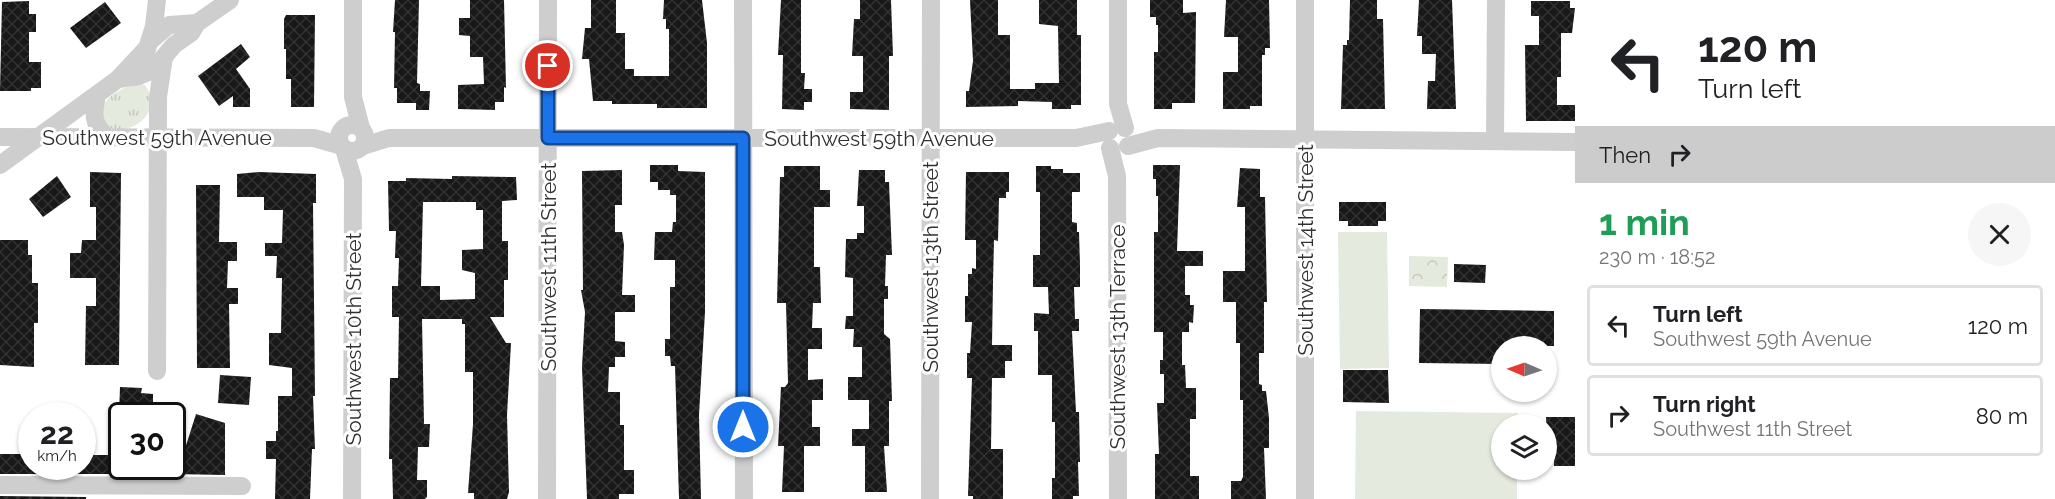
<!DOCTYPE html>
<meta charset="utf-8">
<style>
body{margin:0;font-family:Raleway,sans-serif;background:#f6f6f6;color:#202124;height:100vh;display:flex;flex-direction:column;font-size:22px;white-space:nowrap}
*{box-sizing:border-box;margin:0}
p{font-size:20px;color:#757577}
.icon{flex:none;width:33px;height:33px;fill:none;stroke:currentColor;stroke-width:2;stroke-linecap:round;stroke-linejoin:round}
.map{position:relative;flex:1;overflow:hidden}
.side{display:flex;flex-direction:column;background:#fff;width:480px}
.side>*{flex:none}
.hud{background:#fff;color:#202124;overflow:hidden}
.needle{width:39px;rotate:272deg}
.buttons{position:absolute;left:1491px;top:336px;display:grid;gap:12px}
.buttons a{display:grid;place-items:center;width:66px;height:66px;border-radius:50%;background:#fff;box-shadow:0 2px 4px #0004;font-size:30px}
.speed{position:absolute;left:18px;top:402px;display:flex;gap:12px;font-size:30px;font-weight:700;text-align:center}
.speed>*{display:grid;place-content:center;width:78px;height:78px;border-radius:50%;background:#fff;box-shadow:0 2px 4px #0004;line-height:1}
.speed small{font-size:15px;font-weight:400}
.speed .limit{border:3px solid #111;border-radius:9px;background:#fff;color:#111}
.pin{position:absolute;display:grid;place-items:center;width:51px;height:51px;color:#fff;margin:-26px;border:3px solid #fff;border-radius:50%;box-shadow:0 2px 6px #0007}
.me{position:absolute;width:66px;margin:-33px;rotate:0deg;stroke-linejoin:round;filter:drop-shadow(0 0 4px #0008)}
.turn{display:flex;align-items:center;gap:21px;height:126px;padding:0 24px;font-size:27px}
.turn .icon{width:78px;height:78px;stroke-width:2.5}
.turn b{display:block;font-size:42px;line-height:51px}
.then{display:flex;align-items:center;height:57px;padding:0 24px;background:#0003;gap:12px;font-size:22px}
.round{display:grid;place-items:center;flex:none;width:63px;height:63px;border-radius:32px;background:#f6f6f6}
.head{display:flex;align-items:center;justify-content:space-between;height:102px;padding:0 24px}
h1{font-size:36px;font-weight:700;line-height:45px;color:#1e9e55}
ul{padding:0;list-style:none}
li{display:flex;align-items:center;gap:18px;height:81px;margin:0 12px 9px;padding:0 12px;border:3px solid #e0e0e0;border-radius:6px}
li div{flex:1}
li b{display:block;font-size:22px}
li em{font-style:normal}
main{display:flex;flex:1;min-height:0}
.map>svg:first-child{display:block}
.grass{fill:url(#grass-tufts)}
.forest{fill:url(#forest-crowns)}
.garden{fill:#e4eadd}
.building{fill:url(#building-cross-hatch);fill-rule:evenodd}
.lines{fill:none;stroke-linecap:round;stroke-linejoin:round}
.minor{stroke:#cecece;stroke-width:18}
.route-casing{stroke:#114b97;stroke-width:15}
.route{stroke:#1a73e8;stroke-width:10}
.labels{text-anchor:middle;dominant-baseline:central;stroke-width:6;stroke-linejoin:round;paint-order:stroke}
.street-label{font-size:21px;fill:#313131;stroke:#fff}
</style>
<main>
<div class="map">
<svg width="1575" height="499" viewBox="0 0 1575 499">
<defs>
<pattern id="grass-tufts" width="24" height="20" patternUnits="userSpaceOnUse" patternTransform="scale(1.5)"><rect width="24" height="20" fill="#e4eadd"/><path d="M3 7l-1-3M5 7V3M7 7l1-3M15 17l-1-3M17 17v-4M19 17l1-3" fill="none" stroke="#c4c9be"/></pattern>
<pattern id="forest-crowns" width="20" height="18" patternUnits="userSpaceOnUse" patternTransform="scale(1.5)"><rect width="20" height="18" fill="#e4eadd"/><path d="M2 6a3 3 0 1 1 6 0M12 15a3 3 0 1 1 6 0" fill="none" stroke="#c4c9be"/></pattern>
<pattern id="building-cross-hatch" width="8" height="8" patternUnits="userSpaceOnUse" patternTransform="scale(1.5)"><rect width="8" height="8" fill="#181818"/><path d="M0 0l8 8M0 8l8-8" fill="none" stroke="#313131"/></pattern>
</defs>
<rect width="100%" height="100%" fill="#fff"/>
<path class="grass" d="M139,84L145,85C165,111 131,139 106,126L102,107C109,94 124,86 139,84Z"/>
<path class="forest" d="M1409,256L1448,257L1447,287L1409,286Z"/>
<g class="garden">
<path d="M1338,232H1387L1389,368L1340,369Z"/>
<path d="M1356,411L1518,413V424H1502V470H1517V499H1355Z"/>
</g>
<g class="building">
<path d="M395,0H419L417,83L420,84V91H430L429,110H416V103H397V88H394L395,32H393Z"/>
<path d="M470,0H504L506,88L504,87V102H495V110L458,109V85L484,84L483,57H470V36L459,35V18H470Z"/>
<path d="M591,0H616V33H625V69H634V76H669V29H666V19H663L664,0H702L707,43V108H657V104H612V101H593L589,59H582L585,28H591Z"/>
<path d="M781,0H801V73H805L804,89H812V102H804V110L782,109L783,55H778Z"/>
<path d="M860,0H891L893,56H889V110L850,109V92H863V56H852L854,19H860Z"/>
<path d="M970,0H998V35H1010V89H1035V83H1059L1058,26L1039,24V0H1077V35H1081V105H1071V109H1052V102L1018,101V106L966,107V91H969L973,61Z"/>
<path d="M1150,0H1183V13L1196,12L1195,103H1172V109H1154V52H1158V25H1156V17H1150Z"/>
<path d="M1226,0H1269L1270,48H1265V55H1262V106H1250V109H1223V72H1238V37H1224Z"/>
<path d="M1350,0H1377V19H1383L1385,109H1341L1343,45H1347V40H1349Z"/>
<path d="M1419,0H1452L1456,109H1427L1428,81H1435L1436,54H1422V36H1417Z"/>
<path d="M29,1V14H36V32H29V62H41V88H31V91H0L2,2Z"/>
<path d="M1531,1H1570V8H1575L1572,33H1561V77H1557V105H1575V121H1526L1525,45H1539V16H1531Z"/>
<path d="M105,2L121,23L86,48L70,28Z"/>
<path d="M286,15H315L314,107H291V79H286V49H284V19Z"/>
<path d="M241,44L250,57L236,69L250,89V107H233V96L219,106L198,76Z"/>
<path d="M650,165H678V171L705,172V312L699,415L701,499H679L675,366H671L670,356H665V339H670V287H675V260H654L655,232H672L673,222H676V195H670V190H658V182H650Z"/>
<path d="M1153,165H1180L1177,251H1203V266H1185V295H1190V305H1194L1193,323L1189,322V332H1182V365H1185L1186,388H1196V419H1190V476H1199V499H1155V454H1159L1157,403H1164V374H1160V360H1163V332H1154V232H1158V196H1156V179H1153Z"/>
<path d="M784,166H820V190H830V207H814V267H820L821,303H813L812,328H822V349H808V380L823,379V400H812V427H820V446H804V492H782L784,446H778L781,387H785L788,383L786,303H777L780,177H784Z"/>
<path d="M1036,166H1051V169H1063V173H1080V192H1072V222L1077,223V232H1079L1080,264V287H1074L1075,319H1079V331H1072L1076,412H1079L1080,462H1078L1079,496H1073V499H1052V478H1055V422H1052V375H1038V331H1034V313L1049,314L1048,287H1033V255H1040V192H1036Z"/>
<path d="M1240,168L1260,169V197H1265L1267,302H1264V353H1259V384L1262,385V391H1266L1269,418V448H1264L1266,499H1231V481H1241L1243,477V400H1240V343H1236V302H1223V271H1245V207H1237Z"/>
<path d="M622,170V205H615V232H622L624,245L622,295H635V312H615V341L625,342V357H615V367H609L608,392H620V425H624V470H634V494H619V499H587L582,367L585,312L581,290H583L582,171Z"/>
<path d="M859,170H885V182H889L892,255H886L885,286H888V299H884V334L890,339L892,401H889V446H884L887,492H865V446H852V429H869V400H848V377H862V347H853L854,329H845L846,316H853V278L845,277L846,239H857V233H864V206H857Z"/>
<path d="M90,172L121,173L119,365H85L86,306H96V278H70V253H81L82,240H96V207H90Z"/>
<path d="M259,172L316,174V203H313L315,396H313L315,449H312L310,499H275L276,459H266V441H276V431H278V396H292V368L269,365V333H281L282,278H276L277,256H265V243H282L283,210H264V197H237V174Z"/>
<path d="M966,172H1009V192H1006V198H999L998,241L994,240L993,283L992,345H1012V361H1005V378H992L991,449H1003V499H973V496H968L972,378H967V353H970L972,322H965V296H968V274H972V268L976,269V240H965Z"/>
<path d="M57,176L71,197L43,217L29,199Z"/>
<path d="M452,176L516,177L517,200L502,201V241H508V280H504V317H490L506,343H511L507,415L509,492L507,499H474V493H468L473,424V372H465V324H462V319H422L424,424H430L429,447H418L417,480H427V497L425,499H393L392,459H389L390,378H398L399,317H392V286H398L399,258H395L396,231H389L388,181H406V178L452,179ZM423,202H476V210H483V249L462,250V270L475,273V299L440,300V286H421Z"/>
<path d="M196,185H220L219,242H237V261H228L227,288H238V304H229L230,368H197Z"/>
<path d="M1339,202H1386V221H1378V226H1348V221H1339Z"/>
<path d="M0,240H28V255H32V283H38V323H34V367L0,365Z"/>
<path d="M1454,264L1486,265L1485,283L1454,282Z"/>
<path d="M1420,309L1554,311V346H1502V364L1419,363Z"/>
<path d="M1343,370H1388L1389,403L1343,402Z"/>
<path d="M220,375L251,377L249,405L218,403Z"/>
<path d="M120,387L142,388L141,393L153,394V416L119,414Z"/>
<path d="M196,414L225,423V475L172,474V455H183Z"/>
<path d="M1546,417H1575V466H1554V441H1547Z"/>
<path d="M0,454H32V466H82V455H122V474H0Z"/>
<path d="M0,496L86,497V499H0Z"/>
</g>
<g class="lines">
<g class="minor">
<path d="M353,0V97L361,128"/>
<path d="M743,0L744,499"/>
<path d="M1118,0V104L1125,128"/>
<path d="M149,42L169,25L197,23"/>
<path d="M144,59L154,26L157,0"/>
<path d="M118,79L139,76L153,70L174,45L191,33L197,23L230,0"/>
<path d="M97,95C93,113 92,124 107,137"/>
<circle cx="352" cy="138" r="13"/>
<path d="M0,137L314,138L342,146"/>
<path d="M1495,141L1496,0"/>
<path d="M363,146L389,138H1076L1109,131"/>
<path d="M1128,146L1158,138L1575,142"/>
<path d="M1110,148L1117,176L1118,499"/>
<path d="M344,149L353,179L352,499"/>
<path d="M0,165L118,79L147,48"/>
<path d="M157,371L158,97L164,57"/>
<path d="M0,485L242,486"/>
<path d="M547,499L548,0"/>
<path d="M930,499L931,0"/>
<path d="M1305,499V0"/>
</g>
</g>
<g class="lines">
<defs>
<path id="route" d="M548,66V138H743V427"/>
</defs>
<use href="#route" class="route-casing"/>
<use href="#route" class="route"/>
</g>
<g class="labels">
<g class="street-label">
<text x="157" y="137">Southwest 59th Avenue</text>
<text x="879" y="138">Southwest 59th Avenue</text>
<text transform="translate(1305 250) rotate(-90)">Southwest 14th Street</text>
<text transform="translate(548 267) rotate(-90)">Southwest 11th Street</text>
<text transform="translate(930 267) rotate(-90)">Southwest 13th Street</text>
<text transform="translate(1117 337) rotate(-90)">Southwest 13th Terrace</text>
<text transform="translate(353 339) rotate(-90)">Southwest 10th Street</text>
</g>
</g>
</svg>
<div class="buttons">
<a><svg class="needle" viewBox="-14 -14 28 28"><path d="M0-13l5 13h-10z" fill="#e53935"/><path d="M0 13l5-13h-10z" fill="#757577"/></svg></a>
<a><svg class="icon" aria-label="layers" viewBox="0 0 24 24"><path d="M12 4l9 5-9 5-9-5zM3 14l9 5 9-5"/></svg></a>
</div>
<div class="speed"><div>22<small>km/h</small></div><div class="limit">30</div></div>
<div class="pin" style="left:548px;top:66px;background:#d93025"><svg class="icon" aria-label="arrive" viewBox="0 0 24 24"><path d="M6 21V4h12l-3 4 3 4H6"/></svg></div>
<svg class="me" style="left:743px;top:427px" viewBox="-20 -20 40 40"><circle r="17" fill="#1a73e8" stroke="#fff" stroke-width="3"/><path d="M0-11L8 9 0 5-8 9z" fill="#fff"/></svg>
</div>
<section class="side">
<div class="hud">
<div class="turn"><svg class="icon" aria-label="left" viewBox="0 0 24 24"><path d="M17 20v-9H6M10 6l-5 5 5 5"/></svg><div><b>120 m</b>Turn left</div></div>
<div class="then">Then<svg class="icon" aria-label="right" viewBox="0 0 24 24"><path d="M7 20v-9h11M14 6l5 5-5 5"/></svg></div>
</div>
<div class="head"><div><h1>1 min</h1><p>230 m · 18:52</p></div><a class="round"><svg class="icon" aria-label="close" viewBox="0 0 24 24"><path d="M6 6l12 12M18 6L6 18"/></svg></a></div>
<ul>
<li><svg class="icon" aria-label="left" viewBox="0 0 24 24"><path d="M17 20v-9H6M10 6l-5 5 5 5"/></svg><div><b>Turn left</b><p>Southwest 59th Avenue</p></div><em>120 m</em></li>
<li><svg class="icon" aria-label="right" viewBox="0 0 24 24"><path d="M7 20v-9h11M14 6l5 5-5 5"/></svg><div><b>Turn right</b><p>Southwest 11th Street</p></div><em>80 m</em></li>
</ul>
</section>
</main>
